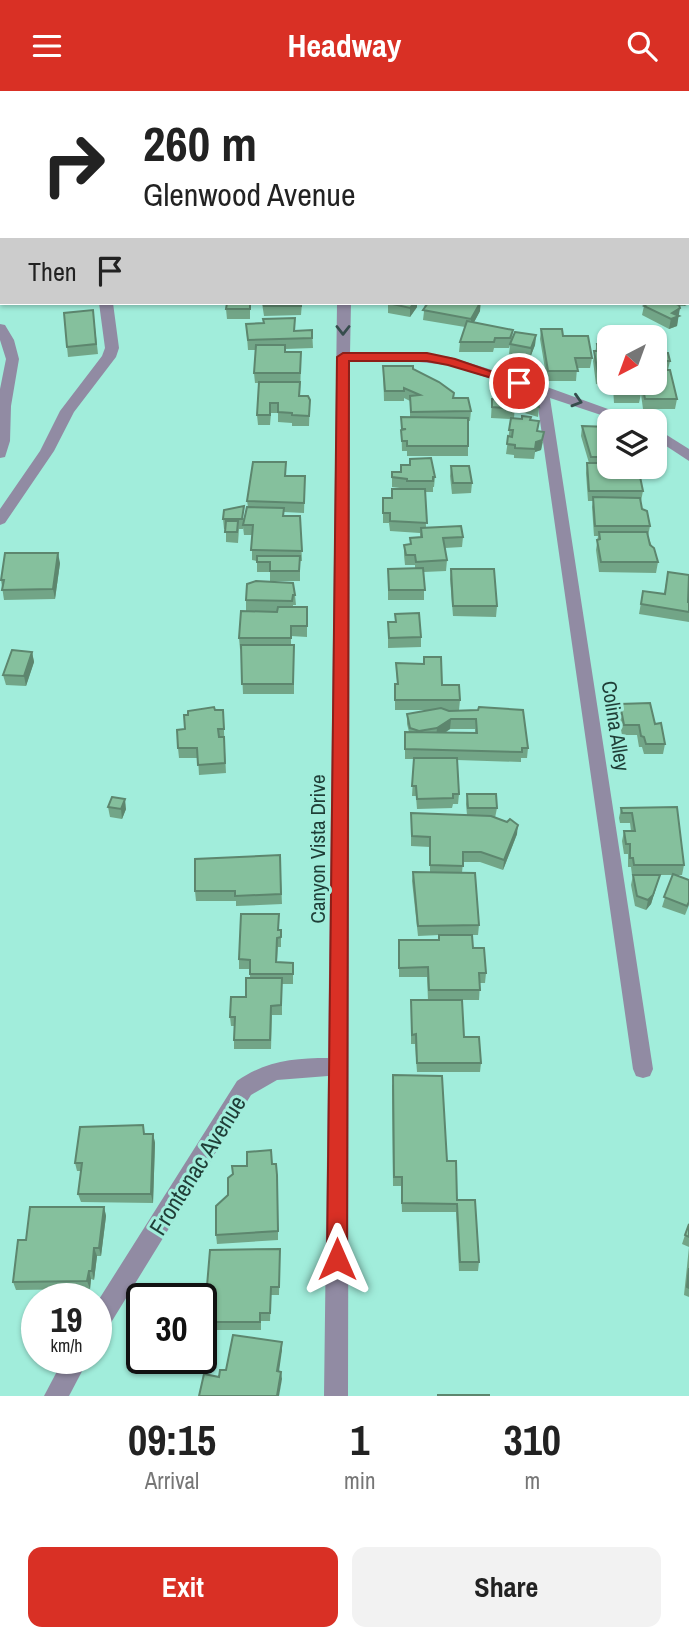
<!DOCTYPE html>
<style>
body{margin:0;font-family:"Archivo Narrow",sans-serif;background:#f2f2f2;color:#222;height:100vh;display:flex;flex-direction:column;font-size:26px;white-space:nowrap}
*{box-sizing:border-box;margin:0}
p{font-size:23px;color:#767676}
.icon{flex:none;width:38px;height:38px;fill:none;stroke:currentColor;stroke-width:2;stroke-linecap:round;stroke-linejoin:round}
.map{position:relative;height:1305px;overflow:hidden}
.sheet{display:flex;flex-direction:column;background:#fff;flex:1}
.sheet>*{flex:none}
.guide{position:absolute;left:0px;top:0px;width:690px;height:214px;box-shadow:0 2px 5px #0004;background:#fff;color:#222;overflow:hidden}
.needle{width:46px;rotate:221deg}
.tools{position:absolute;left:597px;top:234px;display:grid;gap:14px}
.tools a{display:grid;place-items:center;width:70px;height:70px;border-radius:14px;background:#fff;box-shadow:0 2px 5px #0004;font-size:35px}
.speed{position:absolute;left:21px;top:1192px;display:flex;gap:14px;font-size:35px;font-weight:700;text-align:center}
.speed>*{display:grid;place-content:center;width:91px;height:91px;border-radius:50%;background:#fff;box-shadow:0 2px 5px #0004;line-height:1}
.speed small{font-size:18px;font-weight:400}
.speed .limit{border:4px solid #111;border-radius:10px;background:#fff;color:#111}
.pin{position:absolute;display:grid;place-items:center;width:60px;height:60px;color:#fff;margin:-30px;border:4px solid #fff;border-radius:50%;box-shadow:0 2px 7px #0007}
.me{position:absolute;width:77px;margin:-38px;rotate:0deg;stroke-linejoin:round;filter:drop-shadow(0 0 5px #0008)}
.turn{display:flex;align-items:center;gap:24px;height:147px;padding:0 28px;font-size:32px}
.turn .icon{width:91px;height:91px;stroke-width:2.5}
.turn b{display:block;font-size:49px;line-height:60px}
.then{display:flex;align-items:center;height:66px;padding:0 28px;background:#0003;gap:14px;font-size:26px}
.eta{display:flex;justify-content:space-evenly;align-items:center;height:119px;text-align:center}
.eta b{font-size:42px;font-weight:800;line-height:49px}
.button{display:flex;gap:14px;margin-top:auto;padding:14px 28px}
.button a{flex:1;height:80px;border-radius:14px;background:#d93025;color:#fff;font-size:28px;font-weight:800;line-height:80px;text-align:center}
.button a+a{background:#f2f2f2;color:#222}
header{display:flex;justify-content:space-between;align-items:center;height:91px;padding:0 28px;background:#d93025;color:#fff;font-size:32px;font-weight:800}
.map>svg:first-child{display:block}
.lines{fill:none;stroke-linecap:round;stroke-linejoin:round}
.minor{fill:#918ba3;fill-rule:evenodd}
.wall{fill:#72a587;fill-rule:evenodd}
.shaded-wall{fill:#5d866e}
.building{fill:#85c09d;stroke:#5d866e;stroke-width:2}
.oneway{stroke:#364d4d}
.route{fill:#d93025;stroke:#8d1f18;stroke-width:2}
.labels{text-anchor:middle;dominant-baseline:central;stroke-width:6;stroke-linejoin:round;paint-order:stroke}
.street-label{font-size:21px;fill:#1f3e37;stroke:#a1eddb}
.near-street-label{font-size:24px;fill:#1f3e37;stroke:#a1eddb}
</style>
<header><svg class="icon" aria-label="menu" viewBox="0 0 24 24"><path d="M4 6h16M4 12h16M4 18h16"/></svg>Headway<svg class="icon" aria-label="search" viewBox="0 0 24 24"><circle cx="10" cy="10" r="6"/><path d="M15 15l6 6"/></svg></header>
<div class="map">
<svg width="689" height="1305" viewBox="0 0 689 1305">
<rect width="100%" height="100%" fill="#a1eddb"/>
<g class="lines">
<g class="minor">
<path d="M31,0H48L30,2Z"/>
<path d="M76,0H86L75,2Z"/>
<path d="M360,0H370L359,2Z"/>
<rect x="0" y="5" width="2" height="6"/>
<path d="M2,101V112L0,113V102Z"/>
<rect x="688" y="178" width="1" height="9"/>
<path d="M99,212H113L119,257L116,266L74,321L54,360L5,432L0,434V418L40,360L60,320L102,265L105,257Z"/>
<path d="M337,212H351L350,262L400,261L450,266L547,296L644,331H622L550,307L653,978L650,985L643,987L636,985L633,978L536,302L448,274L400,269L350,270L348,1305H324L328,985L277,989L251,1004L104,1243L96,1247V1213L237,990C265,970 294,967 328,967Z"/>
<path d="M0,233L5,234L14,249L19,268L11,315L10,350L5,366L0,367V298L6,268L0,249Z"/>
<path d="M654,336L689,358V370L654,347Z"/>
<path d="M64,1267H89L69,1305H44Z"/>
</g>
</g>
<g class="wall">
<rect x="497" y="0" width="24" height="2"/>
<path d="M524,0H548L547,2H524Z"/>
<rect x="564" y="0" width="42" height="2"/>
<path d="M250,212V228H227L226,218Z"/>
<path d="M262,212H302L301,224L264,225Z"/>
<path d="M388,212H417V216L410,226L388,222Z"/>
<path d="M425,212H481L480,220L474,231L513,239L512,249L536,244L535,254L530,267L509,263L510,254L509,257H494L493,261H459L460,251L465,236L423,229Z"/>
<path d="M649,212H688L689,213L684,215H679L677,235L669,238L642,224L644,215Z"/>
<path d="M93,219L98,263L68,266L67,256Z"/>
<path d="M246,233L295,240L312,239L313,257L285,258V261L301,271L300,305L310,309L309,335H292V332L278,331V322H271L270,334H258L257,324L259,292H255L254,282L256,259H248Z"/>
<path d="M541,238L563,245L592,267L590,277H577L576,290H547L540,248Z"/>
<path d="M597,253L609,254V292H654V262L670,270L668,279L677,308L675,318H643L641,303L639,312H614L613,296L596,293L593,270Z"/>
<path d="M383,275L413,278L471,320L470,330H468V365H407V360H402L401,326H410V310L404,307V310H384Z"/>
<path d="M517,295L539,316L538,326L515,319V313L514,327L530,329L537,340L543,351L541,359L535,361L534,368L514,367V364L506,363L511,328L491,327L492,308L515,310Z"/>
<path d="M582,335L609,336V376L643,400L641,410H640L642,418L650,435L648,445L658,471L656,482L599,481L596,459L598,445H594L592,416L593,410H588L586,382L587,372H589L581,345Z"/>
<path d="M410,368L435,386L434,396H433V401H425L426,436L463,446L462,456L445,457L447,469L446,480L424,481V509H388V478L415,477V474H405L404,464V454L410,453V447L420,446V442L390,440L389,432H383V407H392L407,398L392,396V381H400L401,374H409Z"/>
<path d="M451,375L472,392L471,402L452,403L450,385Z"/>
<path d="M286,385H305L304,422L284,421V425H300L302,470H300V490H270V481H257V470L252,469V444H244L243,436V438H239L238,452L226,451V438H224L223,428L244,427L248,416L247,410Z"/>
<path d="M60,472L55,508L4,509L1,489Z"/>
<path d="M451,478L497,515L496,526L453,525L450,488Z"/>
<path d="M668,481L689,511V531L639,523L643,500L664,503Z"/>
<path d="M295,504L296,514H293V516H307V546L291,545V554H294V603H243L241,558H240L239,547L278,520H246V509Z"/>
<path d="M395,523L421,546V556L388,557V531H395Z"/>
<path d="M32,561L34,571L26,595L6,594L3,584Z"/>
<path d="M396,572L442,594L460,609L459,619H446L449,620L478,619L528,657L527,667H521V671L457,669L459,703L458,713H453L452,717L417,718L416,705H412L414,668H405V641H409L407,633V623L430,619H395V593H397ZM450,638H475V642H445Z"/>
<path d="M620,613L655,633L665,653L663,663H644L642,656H639L637,644H622L618,623Z"/>
<path d="M215,619H223L226,682L199,684L198,667H179L178,657L185,638Z"/>
<path d="M467,703L497,717L495,727L517,743L503,779L480,771H463L462,782L479,834L478,844H469L473,857L486,882L485,892H480L479,909H428L427,886H399V849H439V844L418,845L412,790L413,781H430V756L411,755V722L467,724L466,713Z"/>
<path d="M108,716L126,718L122,728L110,726Z"/>
<path d="M677,716L684,774L682,784H676L689,814L685,824L662,816L672,784H660L651,813L646,819L635,815L631,794L633,784H632L631,776H628V763H624L622,750L624,740H631L630,732H620L619,727L621,717Z"/>
<path d="M280,764L282,813L236,815V810H196L195,800Z"/>
<path d="M279,833V839H281V856H278L277,871L293,872V893H282V924H272L271,958H234V935H231L230,926L246,906L250,887V878H239V868Z"/>
<path d="M411,909L464,946L481,972L480,981H417L415,953H411Z"/>
<path d="M392,993L447,1070L457,1109L479,1171L478,1180H459L456,1121H402L401,1095H393Z"/>
<path d="M145,1043H153L155,1052L153,1112L81,1111L78,1103L81,1080H77L75,1072Z"/>
<path d="M272,1073L278,1093V1149L217,1153L216,1144Z"/>
<path d="M104,1116L106,1125L101,1165H97L94,1189L91,1188L90,1198L16,1199L13,1191L26,1149Z"/>
<path d="M689,1132V1206L684,1204L689,1156L682,1153Z"/>
<path d="M280,1158L279,1204H271L270,1230H261V1239H205L204,1231Z"/>
</g>
<g class="shaded-wall">
<path d="M136,0H160V2H130Z"/>
<path d="M295,0H331L316,2H295Z"/>
<path d="M689,204V213L684,215L685,212H688V205Z"/>
<path d="M414,212H417V216L410,226V217Z"/>
<path d="M480,212V220L471,237V228Z"/>
<path d="M680,217L677,235L669,238L672,222Z"/>
<path d="M536,244L535,254L530,267L531,257Z"/>
<path d="M544,341L541,359L535,361L534,368L536,351Z"/>
<path d="M58,462L60,472L55,508L53,498Z"/>
<path d="M32,561L34,571L26,595L24,585Z"/>
<path d="M451,628L450,638L436,647L437,637Z"/>
<path d="M125,708L126,718L122,728L121,718Z"/>
<path d="M518,734L517,743L503,779L504,769Z"/>
<path d="M660,784L651,813L646,819L648,809Z"/>
<path d="M153,1043L155,1052L153,1112L151,1103Z"/>
<path d="M104,1116L106,1125L101,1165L99,1157Z"/>
<path d="M94,1157L97,1165L94,1189L92,1180Z"/>
<path d="M89,1180L91,1188L90,1198L87,1190Z"/>
<path d="M282,1251V1259L278,1288L277,1280Z"/>
<path d="M281,1281L282,1288L279,1305H277Z"/>
</g>
<g class="building">
<path d="M113,0H136L130,2H115Z"/>
<path d="M397,0H430L438,1L397,2Z"/>
<path d="M571,0H603L602,2H582Z"/>
<path d="M615,0H668L666,2H621Z"/>
<path d="M689,29V50H688V30Z"/>
<path d="M0,59L2,60L1,71H0Z"/>
<path d="M688,61L689,62V76H688Z"/>
<path d="M227,212H250V218H226Z"/>
<path d="M263,212H301V215H264Z"/>
<path d="M388,212H414L410,217Z"/>
<path d="M428,212H480L471,228L423,219Z"/>
<path d="M649,212H674L679,214L680,217L672,222L679,225L671,228L644,215Z"/>
<path d="M93,219L96,253L67,256L64,222Z"/>
<path d="M295,227L294,240L312,239V247L248,249L246,233L264,232L263,228Z"/>
<path d="M467,230L513,239L510,247H495L494,251H460Z"/>
<path d="M541,238H562L563,245H588L592,267H575L578,280H548Z"/>
<path d="M515,241L536,244L531,257L510,253Z"/>
<path d="M597,253L609,254V285L598,283L594,260H598Z"/>
<path d="M256,254H285V261H301L300,282H254Z"/>
<path d="M654,262H668L670,270H663L665,279H670L677,308H645L642,292H654Z"/>
<path d="M383,275H413V278L439,291L454,302L453,307H468L471,320L411,321L410,305L420,304L404,297V300H385Z"/>
<path d="M259,291H300L299,305H308L310,309L309,325L292,324V322L278,321V312H270V324H257Z"/>
<path d="M615,292H639L641,302H616Z"/>
<path d="M517,295L536,303L539,316L516,309Z"/>
<path d="M492,308L516,310L515,318L492,316Z"/>
<path d="M522,325L531,326L530,329L539,330L537,340L544,341L542,349L536,351L535,358L515,357V354L507,353L508,345L512,346L513,339H509L511,327L522,328Z"/>
<path d="M401,326L468,327V355H407V350H402L401,339L406,338H402Z"/>
<path d="M582,335L609,336V366H591Z"/>
<path d="M431,367L435,386H433V390H407V388L392,386V381H401V374H410V368Z"/>
<path d="M253,371H286L285,385H305L304,412L247,410Z"/>
<path d="M587,372H609V376H638L643,400H589Z"/>
<path d="M451,375H469L472,392H453Z"/>
<path d="M392,398H425L427,432L390,430V422H383V407H392Z"/>
<path d="M593,406L640,407L642,418L647,420L650,435H595Z"/>
<path d="M244,415L242,428H223L224,419Z"/>
<path d="M247,416L284,417L283,425H300L302,460L251,459L253,434H243Z"/>
<path d="M226,430H238L237,441H225Z"/>
<path d="M461,435L463,446L443,447L447,469L416,471L415,464H406L404,454L411,453L410,447L422,446L421,437Z"/>
<path d="M599,441H647L650,454L654,457L658,471H601L597,449L600,448Z"/>
<path d="M5,462H58L53,498L2,499L4,489H1Z"/>
<path d="M257,465H300L299,480H270V471H257Z"/>
<path d="M423,477L425,499H389L388,478Z"/>
<path d="M451,478H494L497,515H453Z"/>
<path d="M668,481L689,484L688,511H689V521L641,513L643,500L665,503Z"/>
<path d="M256,490L293,492L295,504H293L292,510L246,509L247,493Z"/>
<path d="M278,516H307V535H291V547H239L241,520L277,521Z"/>
<path d="M419,522L421,546L389,547L388,531H396L395,523Z"/>
<path d="M241,554H294L293,593H242Z"/>
<path d="M12,559L32,561L24,585L3,584Z"/>
<path d="M424,566H441L442,594H459L460,609H395V593H398L396,572L424,573Z"/>
<path d="M650,612L655,633L661,632L665,653H646L644,646L641,645L639,634H624L620,613Z"/>
<path d="M214,616L215,619H223L224,638H218L219,646H224L225,672L198,674L197,657H178L177,639L185,638L184,624H188V620Z"/>
<path d="M479,616L523,619L528,657H522V661L405,658V641L477,642L476,628H451L437,637L419,640L410,637L407,623L441,617L449,620L478,619Z"/>
<path d="M414,667H457L459,703H453V707L417,708L416,695H412Z"/>
<path d="M467,703H496L497,717H468Z"/>
<path d="M112,706L125,708L121,718L108,716Z"/>
<path d="M677,716L684,774H634L633,767H630V753H626L624,740H635L632,722H622L621,717Z"/>
<path d="M411,722L491,725L507,731L510,728L518,734L504,769L481,761H463V775L430,774V746L412,745Z"/>
<path d="M280,764L281,803L235,805V800H195V768Z"/>
<path d="M413,781L475,782L479,834L418,835Z"/>
<path d="M673,783L689,789V811L687,815L664,806Z"/>
<path d="M633,784H660L653,804L648,809L637,805Z"/>
<path d="M241,823H279L278,839H281V846L277,847L276,871L293,872V883H250V869L239,868Z"/>
<path d="M439,844H472L473,857H484L486,882H479L480,899H429L428,876L399,877V849H439Z"/>
<path d="M246,887H282L281,914L271,915L270,949H234L235,926H230L231,906H246Z"/>
<path d="M411,909H462L464,946H479L481,972H417L416,943L412,944Z"/>
<path d="M393,984L442,985L447,1070H456L457,1109H475L479,1171H460L457,1113L402,1112V1086H394Z"/>
<path d="M143,1034L144,1043H153L151,1103H78L82,1072H75L80,1036Z"/>
<path d="M271,1059L272,1073H276L277,1084L278,1140L216,1144V1115L228,1104V1087L233,1083L232,1075H247V1061Z"/>
<path d="M30,1116H104L99,1157H94L92,1180H89L87,1190L13,1191L18,1149H26Z"/>
<path d="M689,1133V1146L685,1144Z"/>
<path d="M280,1158L279,1196H271L270,1222H260V1231H204L210,1159Z"/>
<path d="M689,1177V1197L687,1196Z"/>
<path d="M233,1244L282,1251L277,1280L281,1281L277,1305H199L204,1283L219,1286L220,1279H226Z"/>
<rect x="438" y="1304" width="51" height="1"/>
</g>
<defs><path id="oneway-chevron" d="M-2-3.5L2.5 0L-2 3.5" fill="none" stroke-width="1.6" stroke-linecap="round" stroke-linejoin="round" transform="scale(1.75)"/></defs>
<g class="oneway">
<use href="#oneway-chevron" transform="translate(343 239) rotate(90)"/>
<use href="#oneway-chevron" transform="translate(577 310) rotate(17)"/>
</g>
<path class="route" d="M343,262H427L455,268L525,292L519,295L448,274L427,270H349L347,1168L344,1175L337,1178L330,1175L327,1168L337,266Z"/>
<g class="labels">
<g class="street-label">
<text transform="translate(616 635) rotate(81)">Colina Alley</text>
<text transform="translate(317 758) rotate(-90)">Canyon Vista Drive</text>
</g>
<g class="near-street-label">
<text transform="translate(197 1074) rotate(-58)">Frontenac Avenue</text>
</g>
</g>
</svg>
<div class="tools">
<a><svg class="needle" viewBox="-14 -14 28 28"><path d="M0-13l5 13h-10z" fill="#e53935"/><path d="M0 13l5-13h-10z" fill="#767676"/></svg></a>
<a><svg class="icon" aria-label="layers" viewBox="0 0 24 24"><path d="M12 4l9 5-9 5-9-5zM3 14l9 5 9-5"/></svg></a>
</div>
<div class="speed"><div>19<small>km/h</small></div><div class="limit">30</div></div>
<div class="pin" style="left:519px;top:292px;background:#d93025"><svg class="icon" aria-label="arrive" viewBox="0 0 24 24"><path d="M6 21V4h12l-3 4 3 4H6"/></svg></div>
<svg class="me" style="left:337px;top:1168px" viewBox="-20 -20 40 40"><path d="M0-17L14 15 0 8-14 15z" fill="#d93025" stroke="#fff" stroke-width="4"/></svg>
<div class="guide">
<div class="turn"><svg class="icon" aria-label="right" viewBox="0 0 24 24"><path d="M7 20v-9h11M14 6l5 5-5 5"/></svg><div><b>260 m</b>Glenwood Avenue</div></div>
<div class="then">Then<svg class="icon" aria-label="arrive" viewBox="0 0 24 24"><path d="M6 21V4h12l-3 4 3 4H6"/></svg></div>
</div>
</div>
<section class="sheet">
<div class="eta">
<div><b>09:15</b><p>Arrival</p></div>
<div><b>1</b><p>min</p></div>
<div><b>310</b><p>m</p></div>
</div>
<div class="button"><a>Exit</a><a>Share</a></div>
</section>
